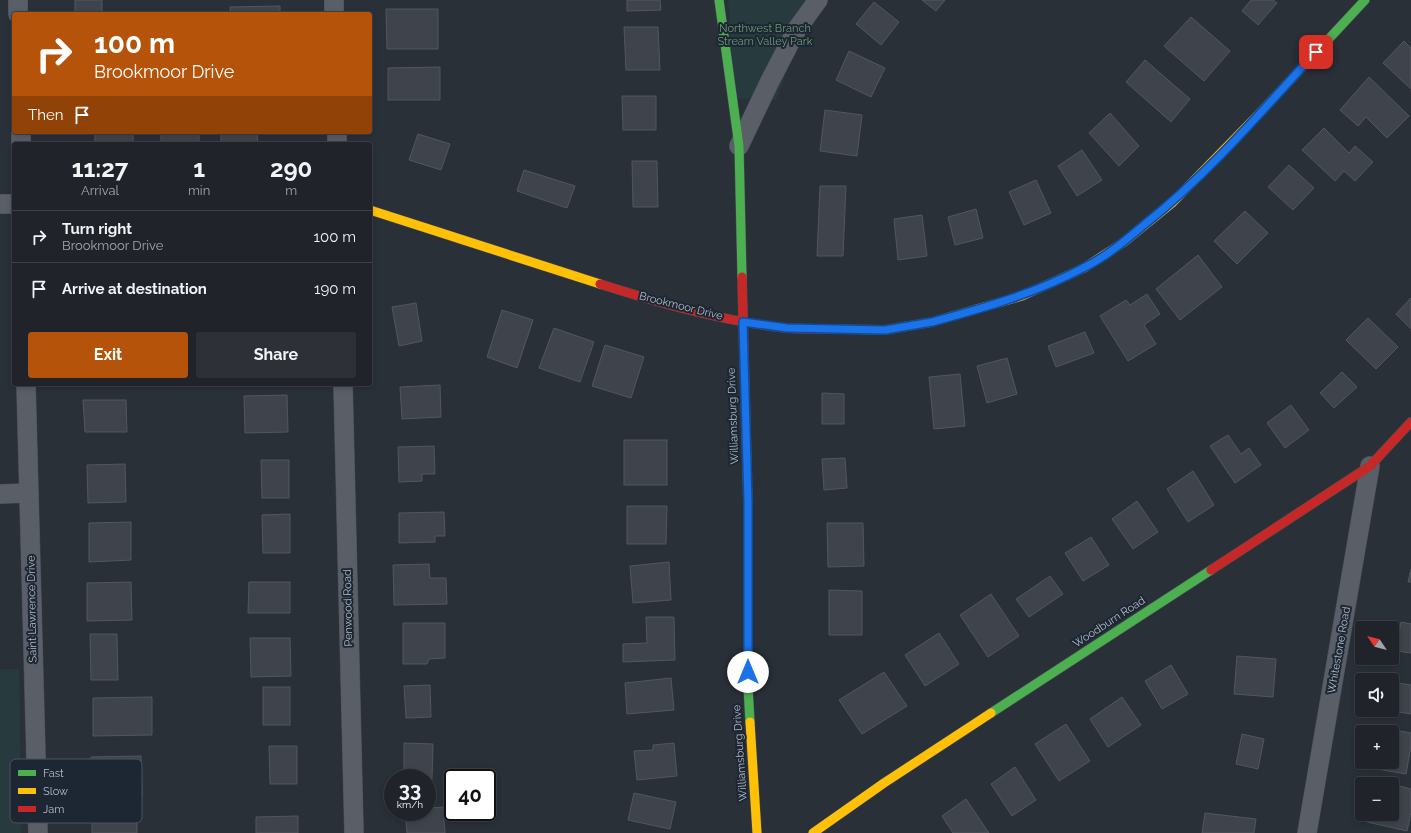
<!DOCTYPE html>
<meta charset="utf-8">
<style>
body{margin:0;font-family:Raleway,sans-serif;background:#2d3036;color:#f1f3f6;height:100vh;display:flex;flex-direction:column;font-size:15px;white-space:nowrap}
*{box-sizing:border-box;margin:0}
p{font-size:13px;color:#a2a4a8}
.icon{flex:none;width:22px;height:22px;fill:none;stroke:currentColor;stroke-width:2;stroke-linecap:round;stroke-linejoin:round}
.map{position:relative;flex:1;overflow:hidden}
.side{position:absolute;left:12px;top:142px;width:360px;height:244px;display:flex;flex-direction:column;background:#20242a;border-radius:4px;box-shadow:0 2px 6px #0003,0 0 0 1px #3d4147}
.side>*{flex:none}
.top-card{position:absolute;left:12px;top:12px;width:360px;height:122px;border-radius:4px;box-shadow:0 2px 6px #0003,0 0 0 1px #3d4147;background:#b45309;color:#fff;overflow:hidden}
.needle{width:26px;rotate:305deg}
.buttons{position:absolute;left:1355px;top:621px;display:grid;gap:8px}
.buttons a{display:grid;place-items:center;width:44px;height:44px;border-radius:4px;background:#20242a;box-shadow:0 2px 6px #0003,0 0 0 1px #3d4147;font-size:20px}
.speed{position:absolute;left:384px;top:769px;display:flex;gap:8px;font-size:20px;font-weight:700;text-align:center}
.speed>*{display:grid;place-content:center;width:52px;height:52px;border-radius:50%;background:#20242a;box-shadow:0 2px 6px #0003,0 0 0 1px #3d4147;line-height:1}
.speed small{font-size:10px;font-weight:400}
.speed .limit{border:2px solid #111;border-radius:6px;background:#fff;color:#111}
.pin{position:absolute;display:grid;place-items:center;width:34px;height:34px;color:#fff;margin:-17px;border-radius:8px;box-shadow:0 2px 6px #0006}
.me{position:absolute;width:44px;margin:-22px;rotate:0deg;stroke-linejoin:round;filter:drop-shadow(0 0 3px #0008)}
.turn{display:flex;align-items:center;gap:14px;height:84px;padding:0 16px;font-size:18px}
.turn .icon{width:52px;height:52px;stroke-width:2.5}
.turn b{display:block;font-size:28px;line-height:34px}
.then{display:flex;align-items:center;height:38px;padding:0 16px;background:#0003;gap:8px;font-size:15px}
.eta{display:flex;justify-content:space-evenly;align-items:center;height:68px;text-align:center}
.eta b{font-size:24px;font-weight:700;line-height:28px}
.action{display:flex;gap:8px;margin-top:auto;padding:8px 16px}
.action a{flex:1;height:46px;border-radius:4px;background:#b45309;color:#fff;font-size:16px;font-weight:700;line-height:46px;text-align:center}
.action a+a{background:#2d3036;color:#f1f3f6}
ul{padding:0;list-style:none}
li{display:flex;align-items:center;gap:12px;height:52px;padding:0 16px;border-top:1px solid #3d4147}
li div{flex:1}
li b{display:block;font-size:15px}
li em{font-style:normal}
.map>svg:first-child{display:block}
.green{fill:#273a3e}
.building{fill:#3f444c;stroke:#52575f}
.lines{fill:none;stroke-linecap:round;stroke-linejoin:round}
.street-casing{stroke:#484c55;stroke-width:20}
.fast-casing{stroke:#484c55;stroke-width:10}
.slow-casing{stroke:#484c55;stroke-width:10}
.jam-casing{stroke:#484c55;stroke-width:10}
.street{stroke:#5a5e66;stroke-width:19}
.fast{stroke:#4caf50;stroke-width:9}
.slow{stroke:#ffc107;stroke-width:9}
.jam{stroke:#c62828;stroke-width:9}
.route-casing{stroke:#114b97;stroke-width:10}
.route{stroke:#1a73e8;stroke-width:7}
.labels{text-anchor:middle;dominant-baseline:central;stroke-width:4;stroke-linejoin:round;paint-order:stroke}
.park-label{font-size:11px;fill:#6b9a76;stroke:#1d2633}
.street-label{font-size:11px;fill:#b4bcc9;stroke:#1d2633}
.key{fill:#1d2633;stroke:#4a5360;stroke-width:1}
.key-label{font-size:11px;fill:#b4bcc9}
</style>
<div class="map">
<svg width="1411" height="833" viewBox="0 0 1411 833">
<rect width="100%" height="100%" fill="#2a3038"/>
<g class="green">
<path d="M728,0H814L776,100L735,98Z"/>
<path d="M0,669H19L21,833H0Z"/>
</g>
<g class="building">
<rect x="75" y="0" width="27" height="14"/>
<path d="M627,0H660L661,10L627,11Z"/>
<path d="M922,0H945L936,11Z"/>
<path d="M1251,0H1273L1277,3L1258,25L1242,11Z"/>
<path d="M874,2L899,22L881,45L856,24Z"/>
<path d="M280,6V14H231L230,7Z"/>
<path d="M386,9H438V49H387Z"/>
<path d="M1191,17L1230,51L1204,81L1164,46Z"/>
<path d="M624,27H658L660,70H626Z"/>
<path d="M1404,41L1411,48V89L1383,63Z"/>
<path d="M849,51L885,68L871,97L836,80Z"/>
<path d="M1145,60L1190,99L1171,122L1126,82Z"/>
<path d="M440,67V100H388V68Z"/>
<path d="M1369,77L1409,116L1387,138L1366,117L1358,126L1340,110Z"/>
<path d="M622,96H656V130H623Z"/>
<path d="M825,110L862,115L857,156L820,151Z"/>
<path d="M1110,113L1139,146L1119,166L1089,133Z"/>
<path d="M1324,128L1349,153L1355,146L1373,162L1355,181L1344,171L1335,181L1302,150Z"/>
<rect x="95" y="132" width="38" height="12"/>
<rect x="161" y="132" width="38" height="12"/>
<path d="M221,132H257L258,144H221Z"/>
<path d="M418,134L450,144L441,170L409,160Z"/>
<path d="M1082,150L1102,180L1077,196L1058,166Z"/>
<path d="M632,161H657L658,207H633Z"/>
<path d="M1289,165L1314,188L1293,210L1268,187Z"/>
<path d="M524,170L575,186L567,208L517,191Z"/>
<path d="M1036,180L1051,213L1024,225L1009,192Z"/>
<path d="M820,186H846L843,256H817Z"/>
<path d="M976,209L983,238L955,245L948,217Z"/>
<path d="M1245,211L1268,233L1237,264L1214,241Z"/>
<path d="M922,215L927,256L898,260L894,219Z"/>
<path d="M1198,255L1222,287L1180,320L1156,289Z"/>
<path d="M1147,294L1160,314L1144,325L1156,344L1128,361L1100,316L1126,300L1130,305Z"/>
<path d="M1411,298V329L1396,314Z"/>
<path d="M416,303L422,341L399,346L392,307Z"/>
<path d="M502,310L533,320L517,368L487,357Z"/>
<path d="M1368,318L1398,347L1376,369L1346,340Z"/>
<path d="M554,328L594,342L580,382L539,368Z"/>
<path d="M1085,332L1094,353L1056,367L1048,346Z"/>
<path d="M605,345L644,357L631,398L592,386Z"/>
<path d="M1007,358L1017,394L987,403L977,366Z"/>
<path d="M1342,372L1357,387L1334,408L1320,393Z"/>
<path d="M960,374L965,426L934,429L929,377Z"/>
<path d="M83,384H122V385Z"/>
<path d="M440,385L441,417L402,419L400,387Z"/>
<path d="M822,393L844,394V424H822Z"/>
<path d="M287,395L288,432L245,433L244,396Z"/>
<path d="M83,400H126L127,432H85Z"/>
<path d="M1291,405L1309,430L1285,448L1267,423Z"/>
<path d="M1228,435L1241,454L1249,448L1261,465L1235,483L1210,446Z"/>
<rect x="624" y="440" width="43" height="45"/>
<path d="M434,446L435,474H422V481L399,482L398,447Z"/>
<path d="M845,458L847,488L824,490L822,459Z"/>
<path d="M261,460H289V498H262Z"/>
<path d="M125,464L126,502L88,503L87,465Z"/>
<path d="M1193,471L1214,505L1188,522L1167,489Z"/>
<path d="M1137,501L1158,532L1133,549L1112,519Z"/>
<path d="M627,506H667L666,544H627Z"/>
<path d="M444,512L445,536H435V542L399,543V513Z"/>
<path d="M290,514V553H263L262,515Z"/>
<path d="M131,522V560L89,562V523Z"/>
<path d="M827,523H863L864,566L828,567Z"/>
<path d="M1091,537L1109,565L1083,581L1065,553Z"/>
<path d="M669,562L671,600L633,603L630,566Z"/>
<path d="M429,564L430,578H446L447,604L394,605L393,565Z"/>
<path d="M1411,569V582H1408Z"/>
<path d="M1050,576L1063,594L1029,617L1016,599Z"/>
<path d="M131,582L132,620L87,621V583Z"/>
<path d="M249,582H290V613H248Z"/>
<path d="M829,590L862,591V635H829Z"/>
<path d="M991,594L1019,636L988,657L960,615Z"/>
<path d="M646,617H674L675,660L623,662V644L647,643Z"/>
<path d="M1401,622L1411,624V653L1396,651Z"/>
<path d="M403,623H445V658L429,659L427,664H403Z"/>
<path d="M939,633L959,664L925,686L905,655Z"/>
<path d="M90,634H117L118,680H91Z"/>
<path d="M250,638H290L291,676L251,677Z"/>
<path d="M1237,656L1276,659L1273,697L1234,694Z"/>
<path d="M1171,665L1188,694L1162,709L1145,681Z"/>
<path d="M884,672L907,706L862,734L839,700Z"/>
<path d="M671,678L674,710L627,714L625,683Z"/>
<path d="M1392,682L1411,685V714L1387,710H1392Z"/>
<path d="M430,685L431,717L406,718L404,686Z"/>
<rect x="263" y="687" width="27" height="38"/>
<path d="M152,697V735L93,736V698Z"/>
<path d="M1122,697L1141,725L1108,747L1090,719Z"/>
<path d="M1066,724L1090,761L1059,781L1035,744Z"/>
<path d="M1384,728L1411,733V746L1406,774L1377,769L1378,762H1392V732H1383Z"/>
<path d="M1242,734L1264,739L1258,769L1236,764Z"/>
<path d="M404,743L433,744L432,779L404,778Z"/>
<path d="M674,743L677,776L637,780L634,751L653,750V745Z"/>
<path d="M269,746H297V784H270Z"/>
<path d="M141,756L142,795H91V757Z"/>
<path d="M1015,767L1036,800L1012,816L991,784Z"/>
<path d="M1376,781L1390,784H1375Z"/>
<path d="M1392,784L1411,789V812L1407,831L1367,822L1369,814H1392Z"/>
<path d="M634,793L676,802L670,829L628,820Z"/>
<path d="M427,798H430V808L443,807L445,833H407L405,812H427Z"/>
<path d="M966,799L989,833H953L942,816Z"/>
<path d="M1205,813L1256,819L1254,833H1202Z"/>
<path d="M298,816V833H256V817Z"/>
<rect x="92" y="817" width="45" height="16"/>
</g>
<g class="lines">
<defs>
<g id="street">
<path d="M18,0V14"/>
<path d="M334,0V14"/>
<path d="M21,132V144"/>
<path d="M337,132V144"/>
<path d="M739,146L769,83L797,29L818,0"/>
<path d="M0,204H14"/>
<path d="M26,384L38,833"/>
<path d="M343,384L354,833"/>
<path d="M0,494L29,493"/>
<path d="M1307,833L1370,466"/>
</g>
<g id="fast">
<path d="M719,0L739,146L742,277"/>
<path d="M1257,116L1365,0"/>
<path d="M828,329L885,330L932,322L977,309"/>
<path d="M746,433L748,502V687L750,722"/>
<path d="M991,713L1211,570"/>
</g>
<g id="slow">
<path d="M370,210L600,284"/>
<path d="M977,309L1022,296L1084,268L1124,242L1172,203L1257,116"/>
<path d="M750,722L757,833"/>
<path d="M813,833L884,783L991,713"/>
</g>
<g id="jam">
<path d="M742,277L746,433"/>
<path d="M600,284C660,303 722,321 785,328C799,329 814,329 828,329"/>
<path d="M1211,570L1370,466L1411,422"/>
</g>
</defs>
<use href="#street" class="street-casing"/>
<use href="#fast" class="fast-casing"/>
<use href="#slow" class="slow-casing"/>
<use href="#jam" class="jam-casing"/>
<use href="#street" class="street"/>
<use href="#fast" class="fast"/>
<use href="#slow" class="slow"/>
<use href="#jam" class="jam"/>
</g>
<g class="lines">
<defs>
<path id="route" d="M748,672V502L743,322L787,328L885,330L932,322C984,308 1036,293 1083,268C1106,257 1126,240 1145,224C1208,174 1261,112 1316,52"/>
</defs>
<use href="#route" class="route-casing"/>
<use href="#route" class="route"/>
</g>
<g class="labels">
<g class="park-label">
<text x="765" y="28">Northwest Branch<tspan x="765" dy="13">Stream Valley Park</tspan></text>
</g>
<g class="street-label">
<text transform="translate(681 306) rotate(14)">Brookmoor Drive</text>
<text transform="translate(733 416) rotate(-92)">Williamsburg Drive</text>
<text transform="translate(348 608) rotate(-91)">Penwood Road</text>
<text transform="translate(32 609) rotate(-91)">Saint Lawrence Drive</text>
<text transform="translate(1109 622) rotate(-33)">Woodburn Road</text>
<text transform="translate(1339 650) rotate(-80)">Whitestone Road</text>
<text transform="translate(740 753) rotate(-94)">Williamsburg Drive</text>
</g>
</g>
<rect x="10" y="759" width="132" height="64" rx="6" class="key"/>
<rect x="18" y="770" width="18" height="6" fill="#4caf50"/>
<rect x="18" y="788" width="18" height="6" fill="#ffc107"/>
<rect x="18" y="806" width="18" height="6" fill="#c62828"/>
<g class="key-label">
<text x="43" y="777">Fast</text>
<text x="43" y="795">Slow</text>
<text x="43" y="813">Jam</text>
</g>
</svg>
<div class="buttons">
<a><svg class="needle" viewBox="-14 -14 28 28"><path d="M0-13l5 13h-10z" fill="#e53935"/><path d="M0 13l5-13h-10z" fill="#a2a4a8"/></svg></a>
<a><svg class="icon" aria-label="sound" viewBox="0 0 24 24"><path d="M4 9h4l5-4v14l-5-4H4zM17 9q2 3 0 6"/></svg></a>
<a>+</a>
<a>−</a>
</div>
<div class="speed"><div>33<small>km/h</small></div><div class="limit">40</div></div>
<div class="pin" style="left:1316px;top:52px;background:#d93025"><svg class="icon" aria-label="arrive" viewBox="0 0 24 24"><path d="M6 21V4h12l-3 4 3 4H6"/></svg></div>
<svg class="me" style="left:748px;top:672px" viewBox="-20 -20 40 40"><circle r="19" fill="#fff"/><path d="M0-13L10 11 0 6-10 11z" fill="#1a73e8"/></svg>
<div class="top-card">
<div class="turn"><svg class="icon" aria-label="right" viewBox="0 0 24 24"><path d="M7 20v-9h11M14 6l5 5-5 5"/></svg><div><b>100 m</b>Brookmoor Drive</div></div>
<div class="then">Then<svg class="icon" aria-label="arrive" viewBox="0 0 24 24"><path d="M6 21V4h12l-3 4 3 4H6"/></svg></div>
</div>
<section class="side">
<div class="eta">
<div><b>11:27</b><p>Arrival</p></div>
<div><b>1</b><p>min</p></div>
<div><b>290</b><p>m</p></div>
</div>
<ul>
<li><svg class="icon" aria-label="right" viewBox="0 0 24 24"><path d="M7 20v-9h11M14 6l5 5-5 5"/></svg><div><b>Turn right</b><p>Brookmoor Drive</p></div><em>100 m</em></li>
<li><svg class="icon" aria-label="arrive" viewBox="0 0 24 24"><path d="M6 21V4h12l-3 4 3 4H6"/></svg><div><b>Arrive at destination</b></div><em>190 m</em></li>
</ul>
<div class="action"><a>Exit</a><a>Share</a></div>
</section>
</div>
